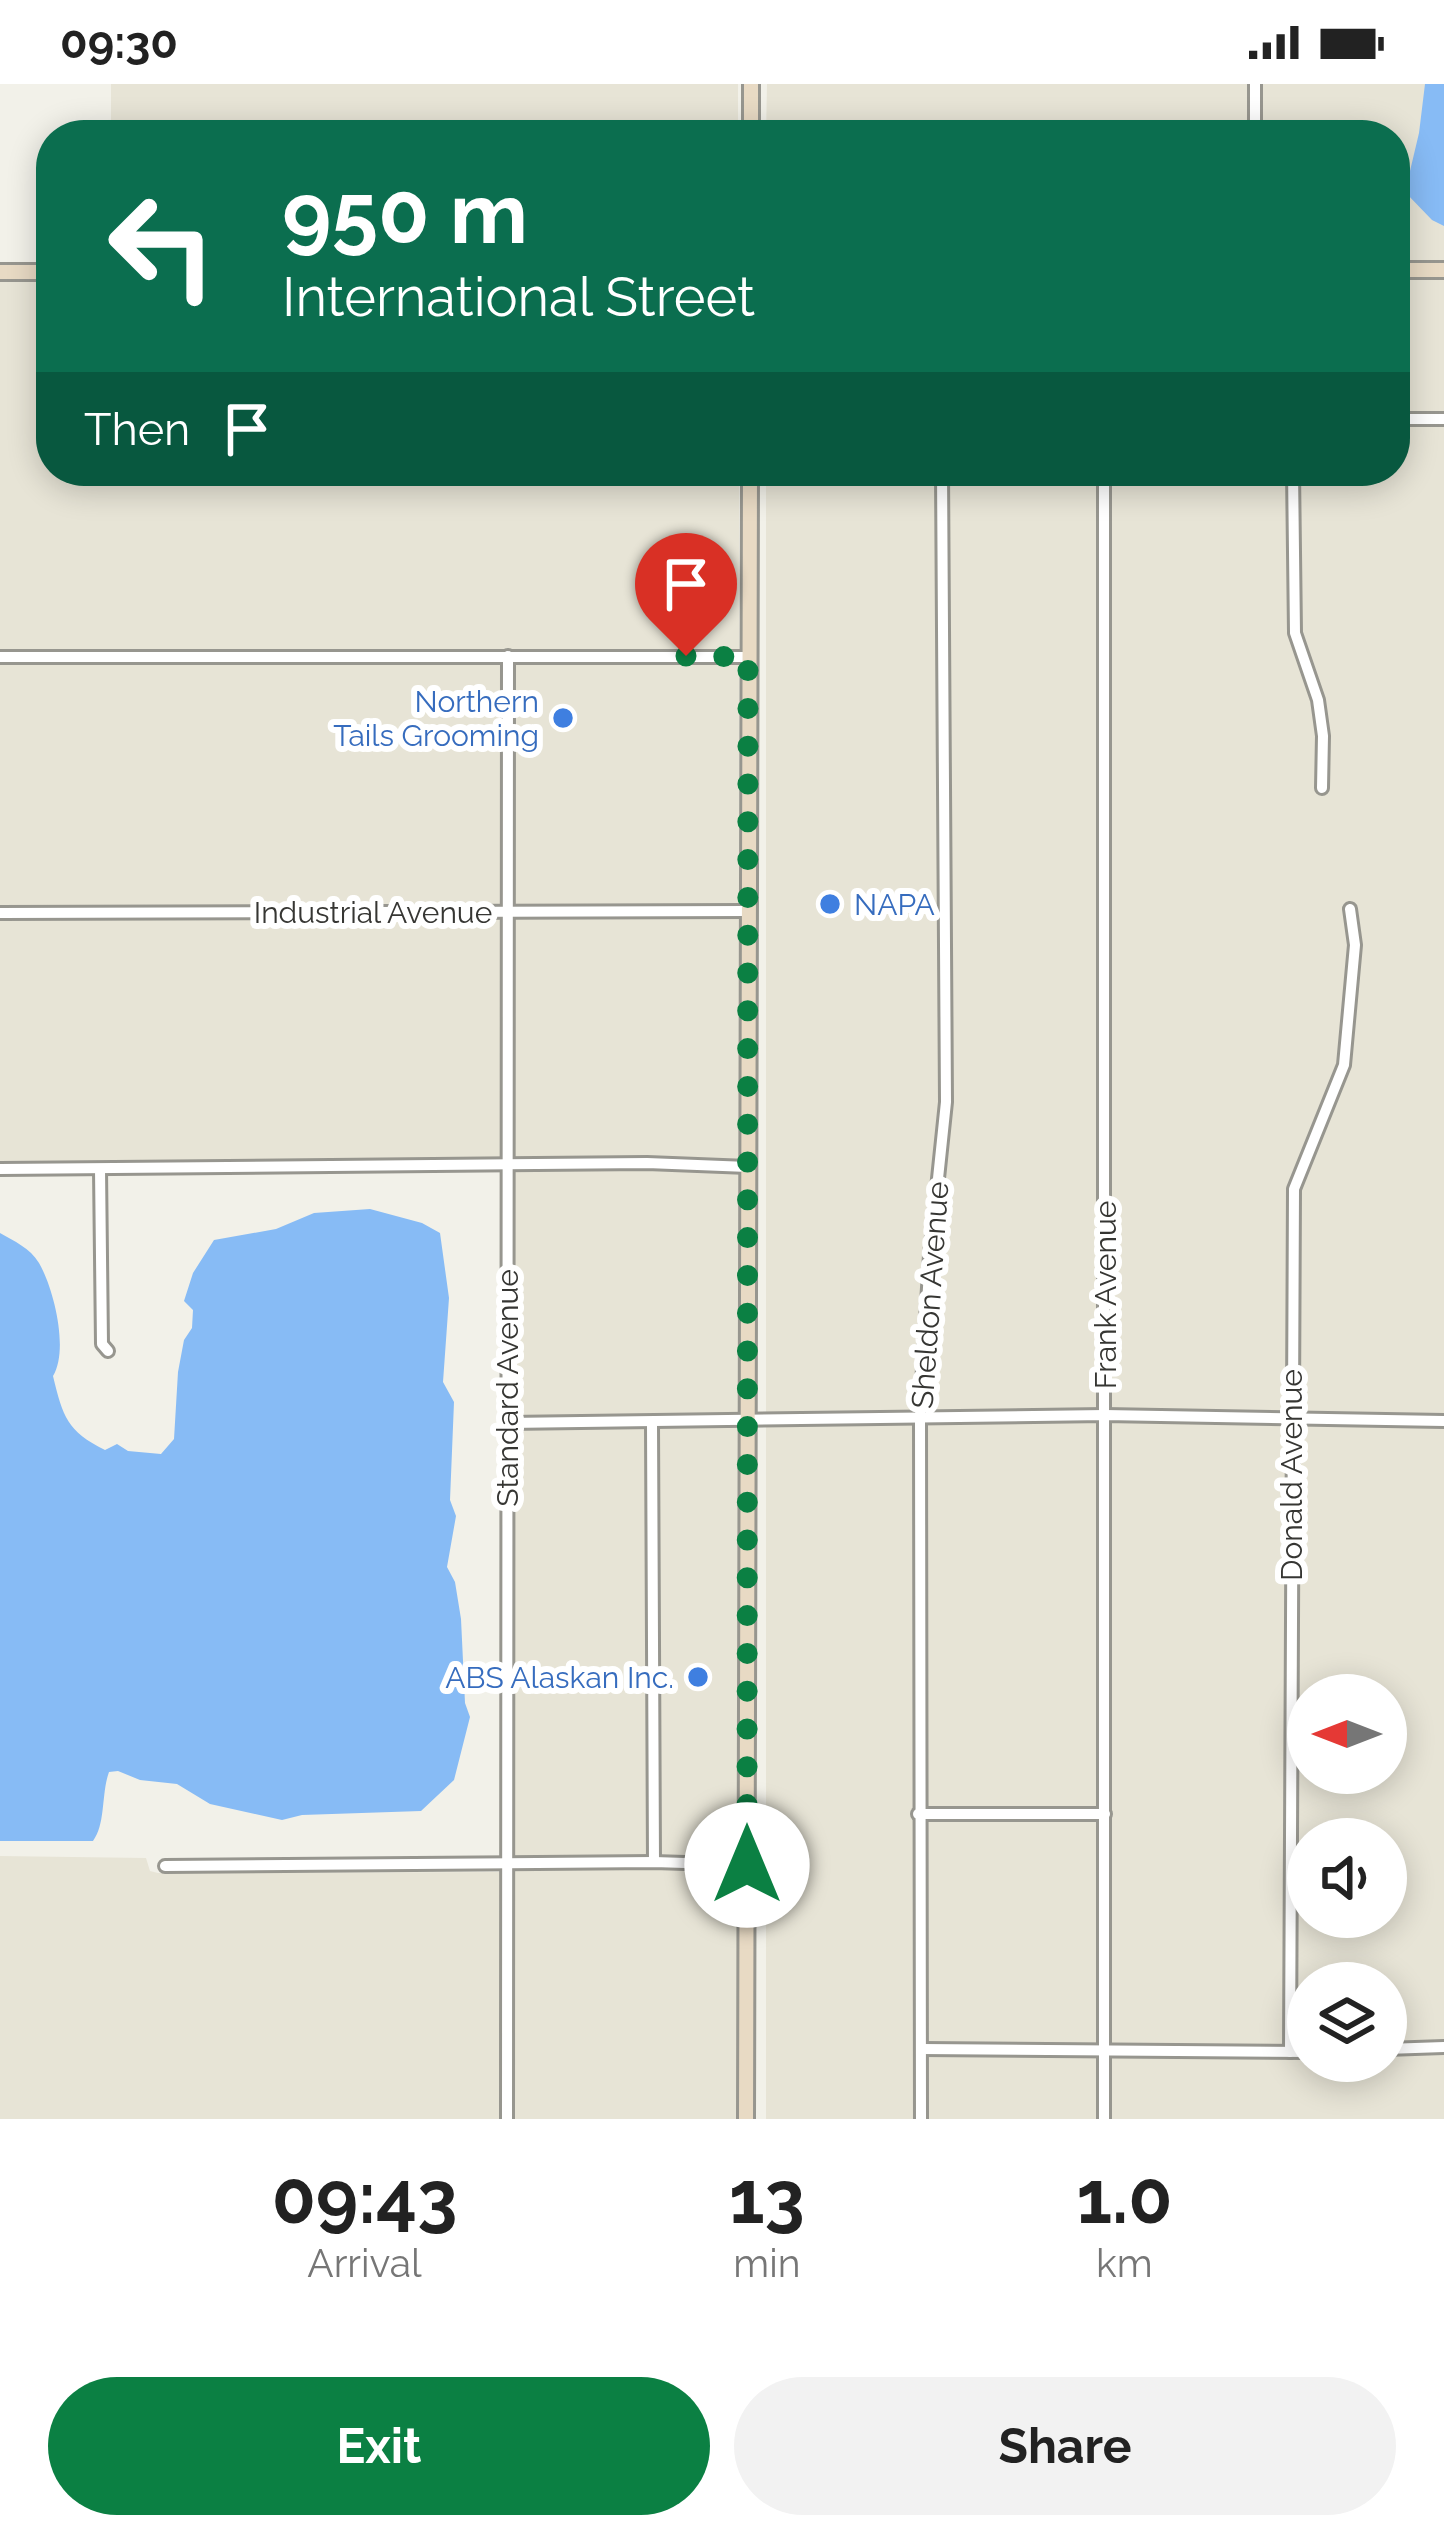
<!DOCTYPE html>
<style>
body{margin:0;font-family:Raleway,sans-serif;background:#f2f2f2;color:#222;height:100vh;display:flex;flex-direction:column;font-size:45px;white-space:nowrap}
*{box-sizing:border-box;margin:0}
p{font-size:39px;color:#767676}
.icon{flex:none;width:66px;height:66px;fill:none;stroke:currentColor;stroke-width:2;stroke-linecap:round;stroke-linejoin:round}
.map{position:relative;height:2035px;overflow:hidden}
.panel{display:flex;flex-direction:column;background:#fff;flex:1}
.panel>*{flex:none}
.banner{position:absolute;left:36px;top:36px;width:1374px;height:366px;border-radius:48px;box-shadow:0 6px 30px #0003;background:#0b6e4f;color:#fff;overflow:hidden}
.needle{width:78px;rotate:270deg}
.tools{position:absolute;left:1287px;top:1590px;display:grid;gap:24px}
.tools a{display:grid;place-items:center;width:120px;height:120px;border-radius:50%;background:#fff;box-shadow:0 6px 30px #0003;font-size:60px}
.pin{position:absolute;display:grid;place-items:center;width:102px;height:102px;color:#fff;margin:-123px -51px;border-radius:50% 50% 50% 0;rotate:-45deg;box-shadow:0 0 12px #0007}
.pin .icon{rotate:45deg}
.me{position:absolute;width:132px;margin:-66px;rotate:0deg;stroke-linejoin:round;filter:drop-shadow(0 0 9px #0008)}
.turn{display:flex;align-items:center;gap:42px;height:252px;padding:0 48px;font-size:54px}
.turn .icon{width:156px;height:156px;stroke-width:2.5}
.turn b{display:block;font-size:84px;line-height:102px}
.then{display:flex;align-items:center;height:114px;padding:0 48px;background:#0003;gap:24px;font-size:45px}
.eta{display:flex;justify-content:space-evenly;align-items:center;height:204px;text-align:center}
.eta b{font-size:72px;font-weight:700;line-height:84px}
.cta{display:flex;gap:24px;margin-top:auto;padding:24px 48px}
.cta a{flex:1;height:138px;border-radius:72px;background:#0b8043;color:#fff;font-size:48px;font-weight:700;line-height:138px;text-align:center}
.cta a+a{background:#f2f2f2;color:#222}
.status{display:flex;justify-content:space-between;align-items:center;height:84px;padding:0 60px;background:#fff;direction:ltr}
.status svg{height:33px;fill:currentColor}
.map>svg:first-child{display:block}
.built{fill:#e7e4d6;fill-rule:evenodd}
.water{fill:#87bbf5}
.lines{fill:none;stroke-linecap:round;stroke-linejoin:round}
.street-casing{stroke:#97968f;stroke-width:16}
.secondary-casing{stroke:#97968f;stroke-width:20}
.street{stroke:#fff;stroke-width:10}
.secondary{stroke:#e8dac4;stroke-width:14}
.route{stroke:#0b8043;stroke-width:21;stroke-dasharray:0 37.8}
.shop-dot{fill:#3f7fe0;stroke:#fff;stroke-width:4.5}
.labels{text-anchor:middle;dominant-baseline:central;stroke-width:12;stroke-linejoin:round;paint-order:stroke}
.shop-label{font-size:30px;fill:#366cbe;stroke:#fff;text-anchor:end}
.street-label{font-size:30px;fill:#363633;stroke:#fff}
</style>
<div class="status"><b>09:30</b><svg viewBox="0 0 49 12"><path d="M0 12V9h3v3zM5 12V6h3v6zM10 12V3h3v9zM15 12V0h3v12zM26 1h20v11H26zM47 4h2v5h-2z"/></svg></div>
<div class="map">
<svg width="1444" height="2035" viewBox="0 0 1444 2035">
<rect width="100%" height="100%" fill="#f2f1e9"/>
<g class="built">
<rect x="111" y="0" width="627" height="51"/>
<path d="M767,0H1444V2035H766V387H1395V51H766ZM1308,1611H1386V1689H1308ZM1308,1755H1386V1833H1308ZM1308,1899H1386V1977H1308Z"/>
<path d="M0,196H51V387H739V2035H0V1772L146,1774L150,1787L158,1789L511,1788L512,1078L0,1079Z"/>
</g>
<g class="water">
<path d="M1425,0H1444V142L1432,136L1405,108L1419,49Z"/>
<path d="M370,1125L422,1139L440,1149L449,1214L443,1298L454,1318L450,1416L456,1432L447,1483L455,1498L461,1535L465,1619L470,1633L454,1696L421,1727L302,1731L282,1736L210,1720L177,1700L140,1696L118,1687L109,1688C101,1710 106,1739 93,1757H0V1149C14,1157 30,1164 39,1179C54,1205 69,1266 53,1292C63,1333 67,1347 105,1366L117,1360L128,1367L161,1370L174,1355L178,1288L184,1256L192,1244L193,1226L184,1217L193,1189L214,1156L276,1145L314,1129Z"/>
</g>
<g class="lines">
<defs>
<g id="street">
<path d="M1255,0V51"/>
<path d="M1395,335H1444"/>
<path d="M1104,387V2035"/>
<path d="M1293,387L1295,549L1318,616L1323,652L1322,704"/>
<path d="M0,573H748"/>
<path d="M0,829L747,827"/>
<path d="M0,1085L647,1079L748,1083"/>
<path d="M100,1085L102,1260L108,1267"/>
<path d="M507,1339L1105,1331L1444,1337"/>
<path d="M652,1340L654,1778"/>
<path d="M918,1730H1105"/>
<path d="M165,1782L654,1778L747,1781"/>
<path d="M921,1965L1308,1968"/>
<path d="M1386,1965L1444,1963"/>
<path d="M1290,1968L1294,1105L1344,981L1355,861L1350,825"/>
<path d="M507,2035L508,572"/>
<path d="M921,2035L920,1333L930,1171L946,1018L942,387"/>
</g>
<g id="secondary">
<path d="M751,51V0"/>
<path d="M1395,186H1444"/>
<path d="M0,188H51"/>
<path d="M746,2035L750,387"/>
</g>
</defs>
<use href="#street" class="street-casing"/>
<use href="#secondary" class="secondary-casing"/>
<use href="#street" class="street"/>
<use href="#secondary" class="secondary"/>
</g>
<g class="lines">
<path class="route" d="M686,572L748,573L747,1781"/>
</g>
<g class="shop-dot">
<circle cx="563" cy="634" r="12"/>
<circle cx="830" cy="820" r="12"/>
<circle cx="698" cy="1593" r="12"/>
</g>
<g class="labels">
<g class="shop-label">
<text x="539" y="617">Northern<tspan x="539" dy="34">Tails Grooming</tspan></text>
<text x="854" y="820" text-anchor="start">NAPA</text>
<text x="674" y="1593">ABS Alaskan Inc.</text>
</g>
<g class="street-label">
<text x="373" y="828">Industrial Avenue</text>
<text transform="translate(930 1211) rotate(-86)">Sheldon Avenue</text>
<text transform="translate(1105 1211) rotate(-90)">Frank Avenue</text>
<text transform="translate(507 1304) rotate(-90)">Standard Avenue</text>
<text transform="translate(1291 1391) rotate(-90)">Donald Avenue</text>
</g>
</g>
</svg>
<div class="tools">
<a><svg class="needle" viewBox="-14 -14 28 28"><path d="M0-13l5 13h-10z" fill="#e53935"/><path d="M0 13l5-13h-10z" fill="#767676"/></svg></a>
<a><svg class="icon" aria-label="sound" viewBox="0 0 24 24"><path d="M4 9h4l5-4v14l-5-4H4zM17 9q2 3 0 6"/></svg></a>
<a><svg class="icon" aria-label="layers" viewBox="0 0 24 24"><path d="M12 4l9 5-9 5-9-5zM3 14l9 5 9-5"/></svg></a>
</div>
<div class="pin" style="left:686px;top:572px;background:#d93025"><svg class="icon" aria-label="arrive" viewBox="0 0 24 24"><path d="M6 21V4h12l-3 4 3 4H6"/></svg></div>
<svg class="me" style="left:747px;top:1781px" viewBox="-20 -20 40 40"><circle r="19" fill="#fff"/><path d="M0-13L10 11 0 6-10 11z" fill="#0b8043"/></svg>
<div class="banner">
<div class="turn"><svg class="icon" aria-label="left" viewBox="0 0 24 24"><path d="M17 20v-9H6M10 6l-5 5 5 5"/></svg><div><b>950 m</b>International Street</div></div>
<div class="then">Then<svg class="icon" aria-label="arrive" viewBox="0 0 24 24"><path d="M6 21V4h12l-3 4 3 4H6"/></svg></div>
</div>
</div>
<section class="panel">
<div class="eta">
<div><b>09:43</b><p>Arrival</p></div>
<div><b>13</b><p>min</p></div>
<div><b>1.0</b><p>km</p></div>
</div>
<div class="cta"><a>Exit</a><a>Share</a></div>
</section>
